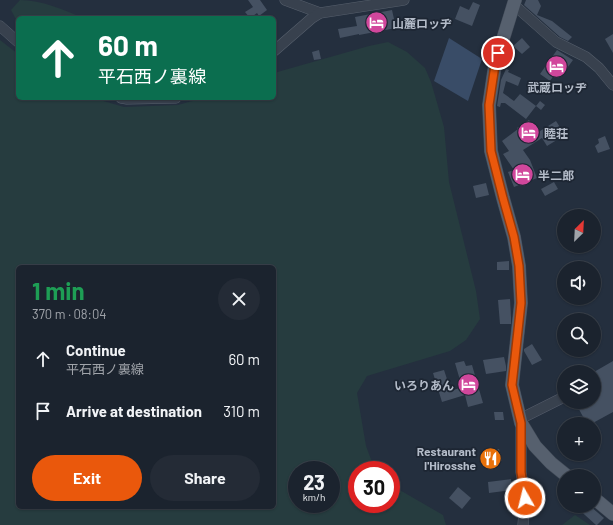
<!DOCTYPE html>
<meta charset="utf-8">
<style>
body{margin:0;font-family:Barlow,"Noto Sans JP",sans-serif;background:#242b36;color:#f1f3f6;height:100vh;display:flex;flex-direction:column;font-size:15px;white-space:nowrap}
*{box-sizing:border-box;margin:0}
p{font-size:13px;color:#a0a4aa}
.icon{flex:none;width:22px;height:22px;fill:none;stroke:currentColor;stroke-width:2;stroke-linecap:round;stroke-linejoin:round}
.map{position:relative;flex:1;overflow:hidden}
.side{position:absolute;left:16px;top:265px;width:260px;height:244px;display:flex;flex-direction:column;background:#1b232e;border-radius:6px;box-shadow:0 1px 3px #0004,0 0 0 1px #39404a}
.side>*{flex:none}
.hud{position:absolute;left:16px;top:16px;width:260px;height:84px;border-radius:6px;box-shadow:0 1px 3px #0004,0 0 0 1px #39404a;background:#0b6e4f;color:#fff;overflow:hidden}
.needle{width:26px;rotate:24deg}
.controls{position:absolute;left:557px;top:209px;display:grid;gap:8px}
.controls a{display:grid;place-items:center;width:44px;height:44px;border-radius:50%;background:#1b232e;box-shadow:0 1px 3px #0004,0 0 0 1px #39404a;font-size:20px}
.speed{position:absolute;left:288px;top:461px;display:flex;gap:8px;font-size:20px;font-weight:700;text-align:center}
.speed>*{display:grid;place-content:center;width:52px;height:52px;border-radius:50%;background:#1b232e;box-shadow:0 1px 3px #0004,0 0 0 1px #39404a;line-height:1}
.speed small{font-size:10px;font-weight:400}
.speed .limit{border:6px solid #d22;background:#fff;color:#111}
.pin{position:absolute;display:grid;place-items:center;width:34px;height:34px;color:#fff;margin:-17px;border:2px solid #fff;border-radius:50%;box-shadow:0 1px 4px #0007}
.me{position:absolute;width:44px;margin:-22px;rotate:352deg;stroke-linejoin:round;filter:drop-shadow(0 0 3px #0008)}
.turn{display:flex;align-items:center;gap:14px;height:84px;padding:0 16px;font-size:18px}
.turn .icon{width:52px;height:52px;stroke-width:2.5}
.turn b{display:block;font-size:28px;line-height:34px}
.round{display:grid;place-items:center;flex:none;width:42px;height:42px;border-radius:21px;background:#242b36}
.headline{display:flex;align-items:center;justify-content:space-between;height:68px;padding:0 16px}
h1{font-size:24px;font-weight:700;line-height:30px;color:#1e9e55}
.cta{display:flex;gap:8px;margin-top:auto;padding:8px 16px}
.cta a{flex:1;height:46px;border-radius:24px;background:#ea580c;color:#fff;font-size:16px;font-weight:700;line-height:46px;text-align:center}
.cta a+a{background:#242b36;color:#f1f3f6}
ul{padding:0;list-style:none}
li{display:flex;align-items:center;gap:12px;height:52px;padding:0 16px}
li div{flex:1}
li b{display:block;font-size:15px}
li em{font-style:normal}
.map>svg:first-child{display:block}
.green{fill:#263c3f;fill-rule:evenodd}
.water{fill:#394c67}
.building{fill:#455162}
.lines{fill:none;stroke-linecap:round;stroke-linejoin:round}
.minor-casing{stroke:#565f6c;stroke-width:11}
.major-casing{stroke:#414a57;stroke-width:14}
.minor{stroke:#38414e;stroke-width:10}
.major{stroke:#56606e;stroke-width:13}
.route-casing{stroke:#983908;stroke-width:10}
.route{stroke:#ea580c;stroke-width:7}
.labels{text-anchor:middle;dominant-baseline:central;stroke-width:3.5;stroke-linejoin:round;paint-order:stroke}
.poi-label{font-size:12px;font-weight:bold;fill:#b4bcc9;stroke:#1d2633;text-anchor:start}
</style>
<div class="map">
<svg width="613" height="525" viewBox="0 0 613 525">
<rect width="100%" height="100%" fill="#242f3e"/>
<g class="green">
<path d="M20,0C42,0 63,10 84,18H18V23L11,10Z"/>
<path d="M0,40L18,54V98H93L124,107L178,105L203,98H274V73L369,46L388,42L407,52L425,68L431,82L444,127L449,182L476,291L480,319L466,340L450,351L367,376L357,393L366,446L375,470H357V504H391V485L443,515L446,525H0ZM18,267H274V507H18ZM297,470H331V504H297Z"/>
<path d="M575,515L590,525H562Z"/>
</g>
<path class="water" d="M449,38L482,59L468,101L434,81Z"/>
<g class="building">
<path d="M248,0H260L267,10L259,16L257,13L250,18L245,12L253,7Z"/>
<path d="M526,0H538L541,6L537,15L552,21L572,37L568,41L560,37L524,5Z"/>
<path d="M473,2L480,5L472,26L455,19L460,6L469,10Z"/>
<path d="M392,10L396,28L359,35V34L340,38L338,29L357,26L355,17Z"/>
<path d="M613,34V53L605,39Z"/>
<path d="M522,38L530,47L522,54L513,46Z"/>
<path d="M319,50L321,59L314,60L312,52Z"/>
<path d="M557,50L573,60L562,75L556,72L550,81L540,74Z"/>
<path d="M506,69L509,70L508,72L521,78L518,86L506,81L503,93L514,101L520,94L536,106L526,119L505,103H501L500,107L497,106L501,80Z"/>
<path d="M540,101L545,105L541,110L536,106Z"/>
<path d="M529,120L537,133L556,121L565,135L547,146L542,138L523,150L530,160L537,178L514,187L508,172L514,170L503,154L509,151L502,141L518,129L517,128Z"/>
<path d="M605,136L610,149L598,153L595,146L599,143L598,139Z"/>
<path d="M554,182L558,189L545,196L541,189Z"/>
<path d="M486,183L489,195L476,198L473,186Z"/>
<path d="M509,261V270H497V262Z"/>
<path d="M510,299L511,317V324H500L498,300Z"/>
<path d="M532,344L542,360L532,365L524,351V349Z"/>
<path d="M504,357L506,366V371L486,374L483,360Z"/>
<path d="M464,361L466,366L472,365L483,403L468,407L465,395L442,402L433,373L444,370L451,391L462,387L455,363Z"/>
<path d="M613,361V412L591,424H587L575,402H594V372Z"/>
<path d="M494,412H503L504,420H495Z"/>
<path d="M499,449L502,461L484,467L480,454Z"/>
<path d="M511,479L512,490L489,493L488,482Z"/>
<path d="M458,487L471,498L462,509L449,498Z"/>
<path d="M575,506H590L604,518L597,525H596Z"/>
</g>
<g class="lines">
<defs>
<g id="minor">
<path d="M285,0L320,13"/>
<path d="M513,4L556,42L586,57L599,68L613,85"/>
<path d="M0,26L18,42"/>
<path d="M274,51L312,18L320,13L404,0"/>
<path d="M121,98L127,99L176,98"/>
<path d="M520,419L564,397"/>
<path d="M521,423V472L525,498L523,525"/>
</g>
<g id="major">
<path d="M515,0L495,65L489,105L491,151L503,198L514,237L519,266L521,303L512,385L521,423L535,446L551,463L567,476"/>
<path d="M594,498L613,514"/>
</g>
</defs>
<use href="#minor" class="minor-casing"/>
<use href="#major" class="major-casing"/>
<use href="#minor" class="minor"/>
<use href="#major" class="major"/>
</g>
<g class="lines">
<defs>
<path id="route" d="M498,53L495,65L489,105L491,151L503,198L514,237L519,266L521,303L512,385L521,423V472L525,498"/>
</defs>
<use href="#route" class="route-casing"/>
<use href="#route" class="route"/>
</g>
<defs>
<symbol id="hotel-disc" viewBox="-11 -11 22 22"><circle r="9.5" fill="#d1479c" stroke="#1d2633"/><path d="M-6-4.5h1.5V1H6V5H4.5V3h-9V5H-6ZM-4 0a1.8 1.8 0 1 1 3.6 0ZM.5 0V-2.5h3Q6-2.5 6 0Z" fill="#fff"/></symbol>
<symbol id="restaurant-disc" viewBox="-11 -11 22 22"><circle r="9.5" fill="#e8710a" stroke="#1d2633"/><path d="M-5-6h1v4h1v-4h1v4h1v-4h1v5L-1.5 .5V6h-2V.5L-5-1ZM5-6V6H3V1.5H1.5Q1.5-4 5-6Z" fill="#fff"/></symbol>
</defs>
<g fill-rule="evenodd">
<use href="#hotel-disc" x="364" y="10" width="25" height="25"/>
<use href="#hotel-disc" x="544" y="54" width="25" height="25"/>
<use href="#hotel-disc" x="516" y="120" width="25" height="25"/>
<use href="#hotel-disc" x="510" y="162" width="25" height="25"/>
<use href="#hotel-disc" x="456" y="372" width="25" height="25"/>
<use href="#restaurant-disc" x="478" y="446" width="25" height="25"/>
</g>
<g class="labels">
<g class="poi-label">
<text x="392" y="23">山麓ロッヂ</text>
<text x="557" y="87" text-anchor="middle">武蔵ロッヂ</text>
<text x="544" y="133">睦荘</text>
<text x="538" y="175">半二郎</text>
<text x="454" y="385" text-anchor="end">いろりあん</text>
<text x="476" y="451" text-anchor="end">Restaurant<tspan x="476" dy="14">I'Hirosshe</tspan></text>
</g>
</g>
</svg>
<div class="controls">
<a><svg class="needle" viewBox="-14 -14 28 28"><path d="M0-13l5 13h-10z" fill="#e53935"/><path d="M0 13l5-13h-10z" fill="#a0a4aa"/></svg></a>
<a><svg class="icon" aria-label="sound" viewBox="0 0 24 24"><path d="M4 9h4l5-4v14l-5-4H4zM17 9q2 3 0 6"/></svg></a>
<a><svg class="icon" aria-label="search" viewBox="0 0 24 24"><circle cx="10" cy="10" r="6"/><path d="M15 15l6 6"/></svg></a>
<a><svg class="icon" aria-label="layers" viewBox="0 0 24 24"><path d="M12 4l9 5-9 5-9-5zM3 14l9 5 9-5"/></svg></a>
<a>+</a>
<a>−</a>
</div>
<div class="speed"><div>23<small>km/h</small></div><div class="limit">30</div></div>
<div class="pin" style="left:498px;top:53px;background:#d93025"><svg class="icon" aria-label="arrive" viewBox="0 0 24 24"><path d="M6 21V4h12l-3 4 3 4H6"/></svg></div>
<svg class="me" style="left:525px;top:498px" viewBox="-20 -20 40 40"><circle r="17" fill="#ea580c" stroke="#fff" stroke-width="3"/><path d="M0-11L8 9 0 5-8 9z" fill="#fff"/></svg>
<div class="hud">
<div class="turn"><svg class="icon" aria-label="ahead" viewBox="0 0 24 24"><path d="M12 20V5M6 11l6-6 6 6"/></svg><div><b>60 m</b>平石西ノ裏線</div></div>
</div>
<section class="side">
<div class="headline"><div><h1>1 min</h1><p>370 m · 08:04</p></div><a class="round"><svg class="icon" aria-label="close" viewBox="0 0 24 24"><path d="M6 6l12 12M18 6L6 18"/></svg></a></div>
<ul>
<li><svg class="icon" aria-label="ahead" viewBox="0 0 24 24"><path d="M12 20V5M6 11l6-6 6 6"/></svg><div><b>Continue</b><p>平石西ノ裏線</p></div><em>60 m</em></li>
<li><svg class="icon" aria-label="arrive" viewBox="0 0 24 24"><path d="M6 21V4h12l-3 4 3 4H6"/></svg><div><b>Arrive at destination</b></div><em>310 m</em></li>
</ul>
<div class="cta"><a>Exit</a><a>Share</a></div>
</section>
</div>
